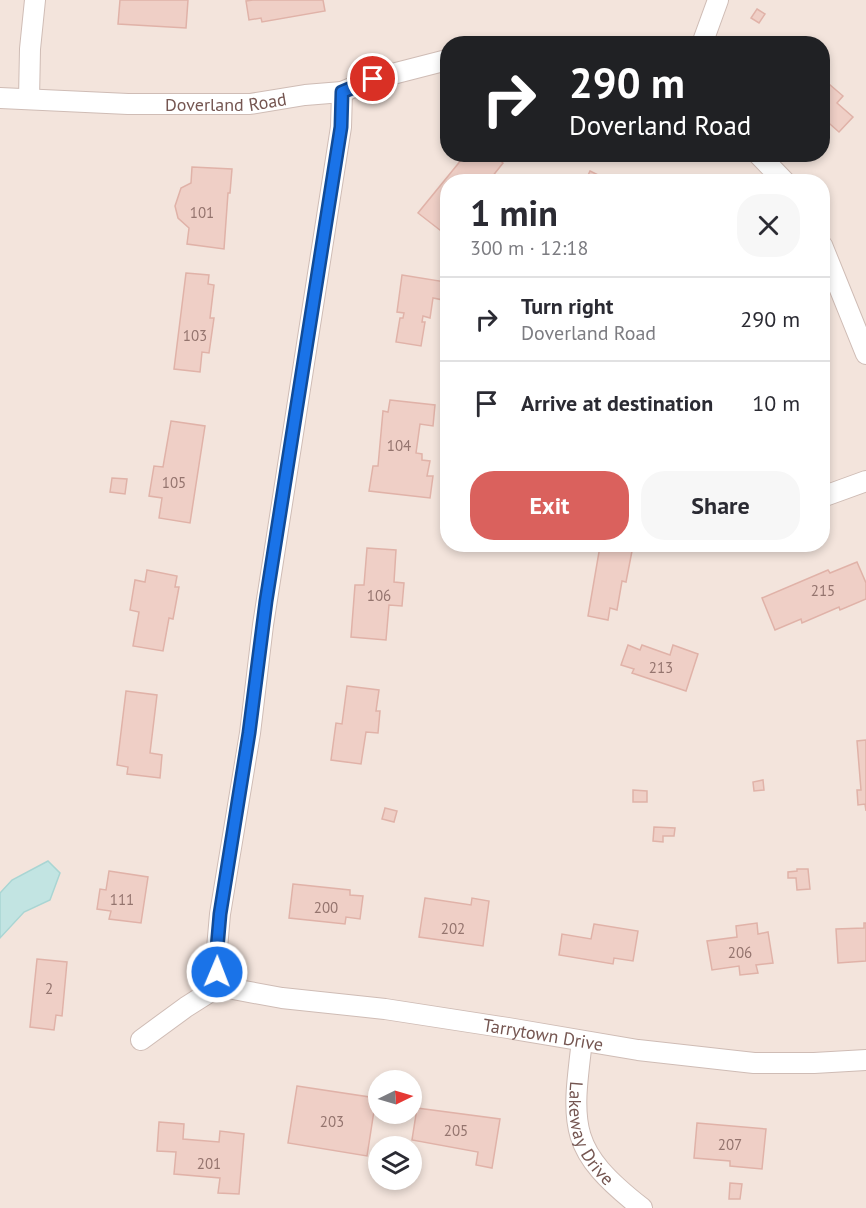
<!DOCTYPE html>
<meta charset="utf-8">
<style>
body{margin:0;font-family:"PT Sans",sans-serif;background:#f7f7f7;color:#2b2b33;height:100vh;display:flex;flex-direction:column;font-size:22px;white-space:nowrap}
*{box-sizing:border-box;margin:0}
p{font-size:20px;color:#7c7c81}
.icon{flex:none;width:33px;height:33px;fill:none;stroke:currentColor;stroke-width:2;stroke-linecap:round;stroke-linejoin:round}
.map{position:relative;flex:1;overflow:hidden}
.details{position:absolute;left:440px;top:174px;width:390px;height:378px;display:flex;flex-direction:column;background:#fff;border-radius:24px;box-shadow:0 3px 9px #0003}
.details>*{flex:none}
.banner{position:absolute;left:440px;top:36px;width:390px;height:126px;border-radius:24px;box-shadow:0 3px 9px #0003;background:#202124;color:#fff;overflow:hidden}
.needle{width:39px;rotate:85deg}
.buttons{position:absolute;left:368px;top:1070px;display:grid;gap:12px}
.buttons a{display:grid;place-items:center;width:54px;height:54px;border-radius:50%;background:#fff;box-shadow:0 3px 9px #0003;font-size:30px}
.pin{position:absolute;display:grid;place-items:center;width:51px;height:51px;color:#fff;margin:-26px;border:3px solid #fff;border-radius:50%;box-shadow:0 2px 6px #0007}
.me{position:absolute;width:66px;margin:-33px;rotate:1deg;stroke-linejoin:round;filter:drop-shadow(0 0 4px #0008)}
.turn{display:flex;align-items:center;gap:21px;height:126px;padding:0 30px;font-size:27px}
.turn .icon{width:78px;height:78px;stroke-width:2.5}
.turn b{display:block;font-size:42px;line-height:51px}
.round{display:grid;place-items:center;flex:none;width:63px;height:63px;border-radius:24px;background:#f7f7f7}
.summary{display:flex;align-items:center;justify-content:space-between;height:102px;padding:0 30px}
h1{font-size:36px;font-weight:700;line-height:45px}
.button{display:flex;gap:12px;margin-top:auto;padding:12px 30px}
.button a{flex:1;height:69px;border-radius:24px;background:#da615d;color:#fff;font-size:24px;font-weight:700;line-height:69px;text-align:center}
.button a+a{background:#f7f7f7;color:#2b2b33}
ul{padding:0;list-style:none}
li{display:flex;align-items:center;gap:18px;height:84px;padding:0 30px;border-top:2px solid #e1e1e2}
li div{flex:1}
li b{display:block;font-size:22px}
li em{font-style:normal}
.map>svg:first-child{display:block}
.residential{fill:#f3e4dc;fill-rule:evenodd}
.water{fill:#c2e4e2;stroke:#a9d5d3;stroke-width:1.5}
.building{fill:#efcfc6;stroke:#e0b2a8;stroke-width:1.5}
.lines{fill:none;stroke-linecap:round;stroke-linejoin:round}
.street-casing{stroke:#cfbcb5;stroke-width:22}
.street{stroke:#fff;stroke-width:20}
.route-casing{stroke:#114b97;stroke-width:15}
.route{stroke:#1a73e8;stroke-width:10}
.labels{text-anchor:middle;dominant-baseline:central;stroke-width:6;stroke-linejoin:round;paint-order:stroke}
.number-label{font-size:15px;fill:#94746e}
.street-label{font-size:18px;fill:#755651;stroke:#fef8f3}
</style>
<div class="map">
<svg width="866" height="1208" viewBox="0 0 866 1208">
<rect width="100%" height="100%" fill="#fbf3ed"/>
<path class="residential" d="M0,0H866V1208H0ZM447,44H822V154H447ZM447,182H822V544H447ZM378,1080H411V1113H378ZM378,1146H411V1179H378Z"/>
<path class="water" d="M48,861L60,873L50,900L24,912L0,938V893L12,880Z"/>
<g class="building">
<path d="M120,0H188L186,28L118,24Z"/>
<path d="M253,0H323L325,11L262,22L261,18L249,20L246,1Z"/>
<path d="M757,9L765,14L759,23L751,18Z"/>
<path d="M822,78L843,96L837,103L853,117L839,132L822,117Z"/>
<path d="M466,154H493L503,163L488,182H447V231L445,234L418,213Z"/>
<path d="M192,167L232,169L230,193H228L224,249L187,244L189,228L178,218L175,206L181,188L191,183Z"/>
<path d="M590,171L612,182H585Z"/>
<path d="M186,273L209,275L208,284L214,285L210,318H214L209,353L202,352L200,372L174,369Z"/>
<path d="M402,275L446,282L443,300L433,298L430,318L423,316L422,322H425L421,346L396,342L400,318H403L404,313L397,312Z"/>
<path d="M390,400L435,405L433,426L420,424L416,453L422,454V460L430,461L427,476H433L430,498L369,491L373,466H378L383,411L388,412Z"/>
<path d="M171,421L205,426L190,523L159,518L162,498L149,496L154,466L163,467Z"/>
<path d="M112,478L127,479L125,494L110,492Z"/>
<path d="M454,544H482L481,551L454,547Z"/>
<path d="M600,546L632,551L626,582L622,581L617,610L610,608L608,620L588,616Z"/>
<path d="M367,548L396,550L394,582L404,583L402,606L389,605L386,640L351,637L355,585H364Z"/>
<path d="M857,562L866,583V599L840,610L839,607L802,623L801,619L775,630L762,598L828,570L830,573Z"/>
<path d="M147,570L177,576L175,587H179L173,619L169,618L163,651L133,646L139,612L130,610L135,580L145,582Z"/>
<path d="M628,645L640,650L642,645L670,655L673,645L698,654L686,691L632,673L634,669L621,665Z"/>
<path d="M347,686L379,690L376,711H380L378,733L366,732L361,764L331,760L336,723L342,724Z"/>
<path d="M126,691L157,695L150,753L162,755L160,778L127,774L128,767L117,765Z"/>
<path d="M866,740V811L865,804L858,805L857,790H861L857,741Z"/>
<path d="M763,780L764,790L754,791L753,782Z"/>
<path d="M633,790L647,791V802H633Z"/>
<path d="M385,808L397,811L394,822L382,819Z"/>
<path d="M654,827L675,828L674,836H663V842L653,841Z"/>
<path d="M797,869H808L810,889L797,890L796,878H788V872L797,871Z"/>
<path d="M109,871L148,877L141,923L109,919L111,911L97,909L100,889L106,890Z"/>
<path d="M293,884L350,890V895L363,896L360,919L346,917L345,924L289,918Z"/>
<path d="M425,898L471,905L472,898L489,901L483,946L419,937Z"/>
<path d="M757,923L758,934L768,932L773,963L756,965L758,973L740,975L739,966L712,970L707,941L737,937L736,926Z"/>
<path d="M864,923H866V961L838,963L836,929L864,928Z"/>
<path d="M594,924L638,931L633,961L614,958L613,964L559,955L562,934L591,939Z"/>
<path d="M37,959L67,962L62,1016L56,1015L54,1030L30,1027Z"/>
<path d="M297,1086L376,1098L367,1156L288,1143Z"/>
<path d="M417,1108L500,1119L492,1168L476,1165L478,1152L412,1140Z"/>
<path d="M159,1122L184,1124L183,1139L219,1142L220,1131L244,1134L239,1194L218,1193L220,1178L174,1174L176,1152L157,1151Z"/>
<path d="M697,1123L766,1129L762,1169L730,1166V1161L694,1158Z"/>
<path d="M730,1183L742,1184L740,1199H729Z"/>
</g>
<g class="lines">
<defs>
<g id="street">
<path d="M702,44L718,0"/>
<path id="s1" d="M342,92L341,127L263,625L250,733L220,914L216,960L220,979L233,989L282,998L385,1009L508,1028L638,1050L754,1063H814L866,1060"/>
<path id="s2" d="M0,98L128,104H250L305,95L342,92L373,79L447,60"/>
<path d="M29,99L30,49L35,0"/>
<path d="M758,154L785,182"/>
<path d="M822,245L866,354"/>
<path d="M822,497L866,481"/>
<path d="M141,1040L186,1007L224,983"/>
<path id="s3" d="M582,1041C571,1128 569,1151 642,1208"/>
</g>
</defs>
<use href="#street" class="street-casing"/>
<use href="#street" class="street"/>
</g>
<g class="lines">
<defs>
<path id="route" d="M217,972L216,960L220,914L249,733L266,601L341,127L342,92L373,79"/>
</defs>
<use href="#route" class="route-casing"/>
<use href="#route" class="route"/>
</g>
<g class="labels">
<g class="number-label">
<text x="202" y="212">101</text>
<text x="195" y="335">103</text>
<text x="399" y="445">104</text>
<text x="174" y="482">105</text>
<text x="823" y="590">215</text>
<text x="379" y="595">106</text>
<text x="661" y="667">213</text>
<text x="122" y="899">111</text>
<text x="326" y="907">200</text>
<text x="453" y="928">202</text>
<text x="740" y="952">206</text>
<text x="49" y="988">2</text>
<text x="332" y="1121">203</text>
<text x="456" y="1130">205</text>
<text x="730" y="1144">207</text>
<text x="209" y="1163">201</text>
</g>
<g class="street-label">
<text stroke="none"><textPath href="#s2" startOffset="226">Doverland Road</textPath></text>
<text stroke="none"><textPath href="#s1" startOffset="1227">Tarrytown Drive</textPath></text>
<text stroke="none"><textPath href="#s3" startOffset="96">Lakeway Drive</textPath></text>
</g>
</g>
</svg>
<div class="buttons">
<a><svg class="needle" viewBox="-14 -14 28 28"><path d="M0-13l5 13h-10z" fill="#e53935"/><path d="M0 13l5-13h-10z" fill="#7c7c81"/></svg></a>
<a><svg class="icon" aria-label="layers" viewBox="0 0 24 24"><path d="M12 4l9 5-9 5-9-5zM3 14l9 5 9-5"/></svg></a>
</div>
<div class="pin" style="left:373px;top:79px;background:#d93025"><svg class="icon" aria-label="arrive" viewBox="0 0 24 24"><path d="M6 21V4h12l-3 4 3 4H6"/></svg></div>
<svg class="me" style="left:217px;top:972px" viewBox="-20 -20 40 40"><circle r="17" fill="#1a73e8" stroke="#fff" stroke-width="3"/><path d="M0-11L8 9 0 5-8 9z" fill="#fff"/></svg>
<div class="banner">
<div class="turn"><svg class="icon" aria-label="right" viewBox="0 0 24 24"><path d="M7 20v-9h11M14 6l5 5-5 5"/></svg><div><b>290 m</b>Doverland Road</div></div>
</div>
<section class="details">
<div class="summary"><div><h1>1 min</h1><p>300 m · 12:18</p></div><a class="round"><svg class="icon" aria-label="close" viewBox="0 0 24 24"><path d="M6 6l12 12M18 6L6 18"/></svg></a></div>
<ul>
<li><svg class="icon" aria-label="right" viewBox="0 0 24 24"><path d="M7 20v-9h11M14 6l5 5-5 5"/></svg><div><b>Turn right</b><p>Doverland Road</p></div><em>290 m</em></li>
<li><svg class="icon" aria-label="arrive" viewBox="0 0 24 24"><path d="M6 21V4h12l-3 4 3 4H6"/></svg><div><b>Arrive at destination</b></div><em>10 m</em></li>
</ul>
<div class="button"><a>Exit</a><a>Share</a></div>
</section>
</div>
